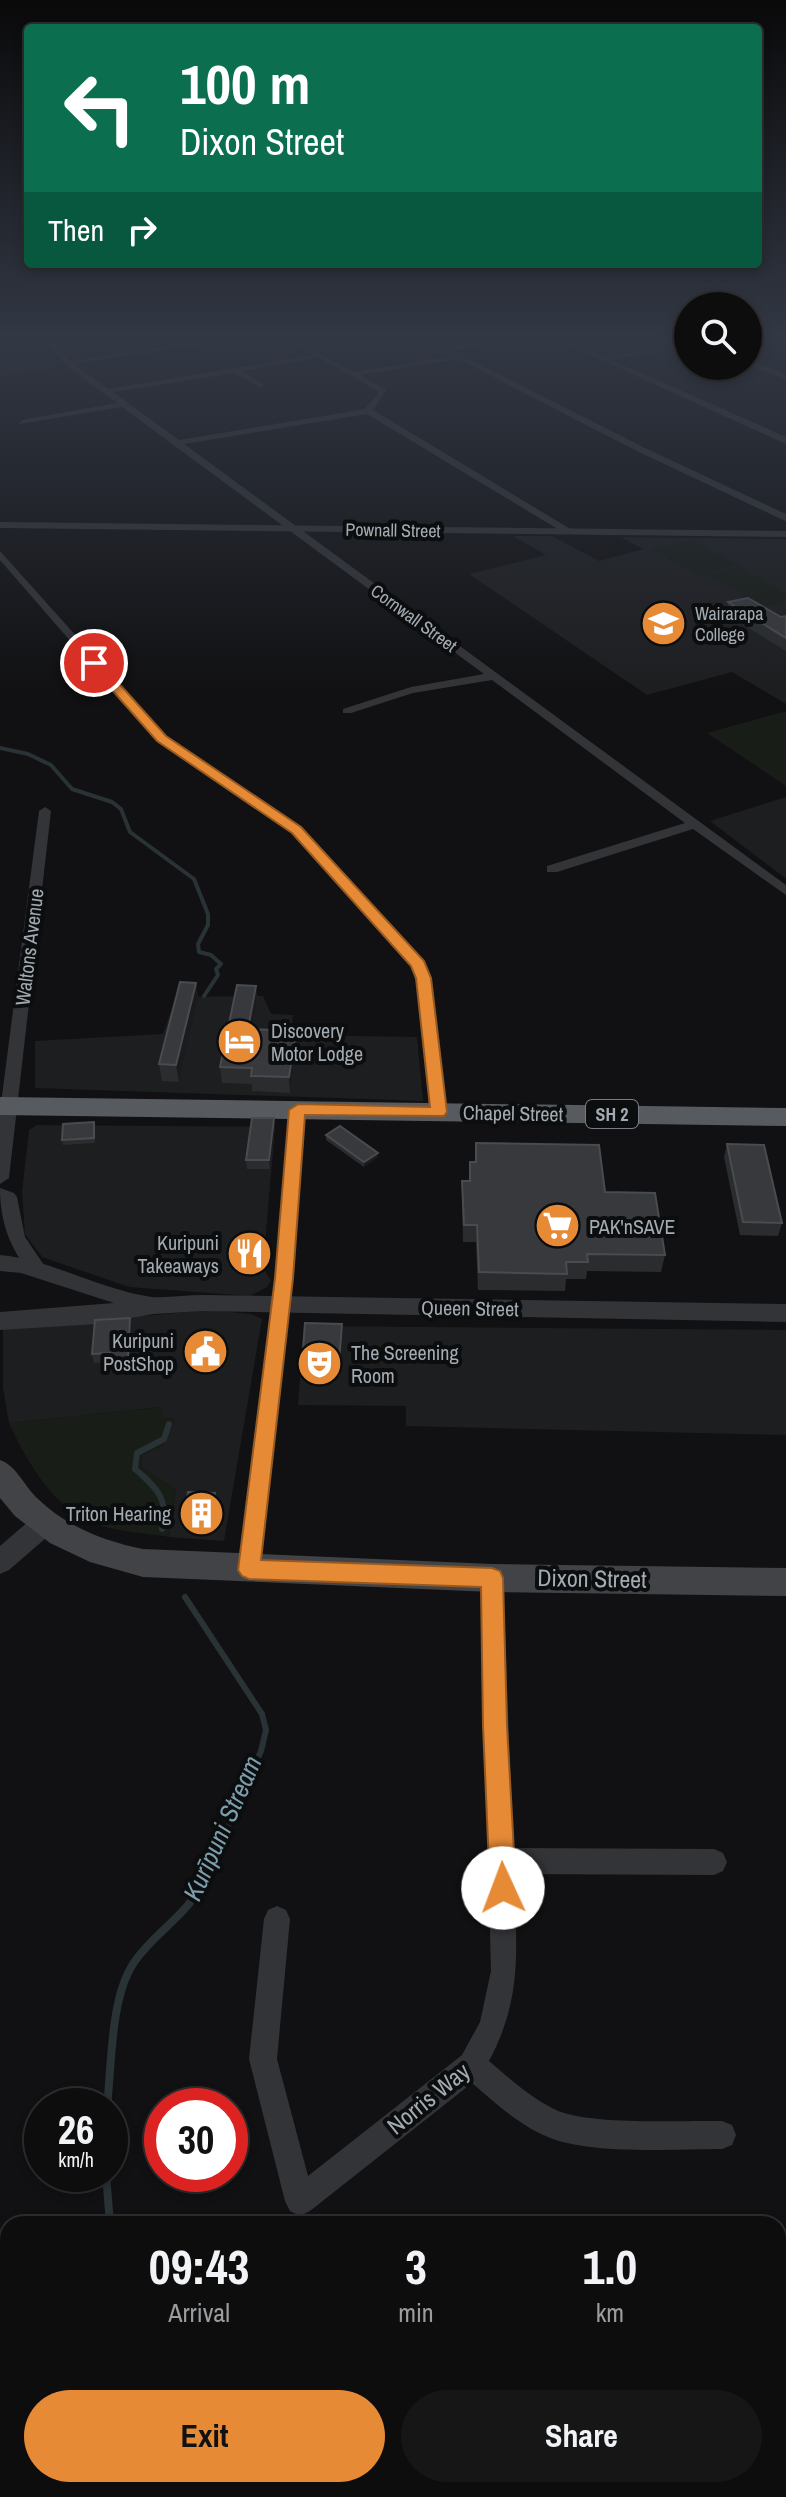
<!DOCTYPE html>
<meta charset="utf-8">
<style>
body{margin:0;font-family:"Archivo Narrow",sans-serif;background:#161617;color:#f1f3f6;height:100vh;display:flex;flex-direction:column;font-size:30px;white-space:nowrap}
*{box-sizing:border-box;margin:0}
p{font-size:26px;color:#9a9c9e}
.icon{flex:none;width:44px;height:44px;fill:none;stroke:currentColor;stroke-width:2;stroke-linecap:round;stroke-linejoin:round}
.map{position:relative;flex:1;overflow:hidden}
.panel{position:absolute;left:0px;top:2216px;width:786px;height:282px;display:flex;flex-direction:column;background:#0d0d0e;border-radius:24px 24px 0 0;box-shadow:0 4px 12px #0003,0 0 0 2px #2d2d2e}
.panel>*{flex:none}
.guide{position:absolute;left:24px;top:24px;width:738px;height:244px;border-radius:8px;box-shadow:0 4px 12px #0003,0 0 0 2px #2d2d2e;background:#0b6e4f;color:#fff;overflow:hidden}
.fabs{position:absolute;left:674px;top:292px;display:grid;gap:16px}
.fabs a{display:grid;place-items:center;width:88px;height:88px;border-radius:50%;background:#0d0d0e;box-shadow:0 4px 12px #0003,0 0 0 2px #2d2d2e;font-size:40px}
.speed{position:absolute;left:24px;top:2088px;display:flex;gap:16px;font-size:40px;font-weight:700;text-align:center}
.speed>*{display:grid;place-content:center;width:104px;height:104px;border-radius:50%;background:#0d0d0e;box-shadow:0 4px 12px #0003,0 0 0 2px #2d2d2e;line-height:1}
.speed small{font-size:20px;font-weight:400}
.speed .limit{border:12px solid #d22;background:#fff;color:#111}
.pin{position:absolute;display:grid;place-items:center;width:68px;height:68px;color:#fff;margin:-34px;border:4px solid #fff;border-radius:50%;box-shadow:0 2px 8px #0007}
.me{position:absolute;width:88px;margin:-44px;rotate:358deg;stroke-linejoin:round;filter:drop-shadow(0 0 6px #0008)}
.turn{display:flex;align-items:center;gap:28px;height:168px;padding:0 24px;font-size:36px}
.turn .icon{width:104px;height:104px;stroke-width:2.5}
.turn b{display:block;font-size:56px;line-height:68px}
.then{display:flex;align-items:center;height:76px;padding:0 24px;background:#0003;gap:16px;font-size:30px}
.eta{display:flex;justify-content:space-evenly;align-items:center;height:136px;text-align:center}
.eta b{font-size:48px;font-weight:700;line-height:56px}
.cta{display:flex;gap:16px;margin-top:auto;padding:16px 24px}
.cta a{flex:1;height:92px;border-radius:48px;background:#e68a36;color:#111;font-size:32px;font-weight:700;line-height:92px;text-align:center}
.cta a+a{background:#161617;color:#f1f3f6}
.map>svg:first-child{display:block}
.built{fill:#1d1e20}
.green{fill:#181d18}
.lines{fill:none;stroke-linecap:round;stroke-linejoin:round}
.stream-far2{stroke:#293235;stroke-width:4}
.stream-far1{stroke:#293235;stroke-width:6}
.stream{stroke:#293235;stroke-width:8}
.minor{fill:#333437;fill-rule:evenodd}
.tertiary{fill:#333437;fill-rule:evenodd}
.secondary{fill:#414347;fill-rule:evenodd}
.trunk{fill:#575a5f;fill-rule:evenodd}
.wall{fill:#2a2c2e}
.shaded-wall{fill:#1b1b1d}
.building{fill:#37393c;stroke:#484b4f;stroke-width:2}
.route{fill:#e68a36;stroke:#965a23;stroke-width:2}
.labels{text-anchor:middle;dominant-baseline:central;stroke-width:8;stroke-linejoin:round;paint-order:stroke}
.far-street-label{font-size:18px;fill:#a3abb2;stroke:#0c0d0e}
.far-poi-label{font-size:18px;fill:#a3abb2;stroke:#0c0d0e;text-anchor:start}
.shield{fill:#0c0d0e;stroke:#767c81;stroke-width:2}
.shield-label{font-size:18px;font-weight:bold;fill:#a3abb2}
.street-label{font-size:20px;fill:#a3abb2;stroke:#0c0d0e}
.poi-label{font-size:20px;fill:#a3abb2;stroke:#0c0d0e;text-anchor:start}
.near-street-label{font-size:24px;fill:#a3abb2;stroke:#0c0d0e}
.near-water-label{font-size:26px;font-style:italic;fill:#7c9eac;stroke:#0c0d0e}
</style>
<div class="map">
<svg width="786" height="2497" viewBox="0 0 786 2497">
<rect width="100%" height="100%" fill="#111113"/>
<g class="built">
<path d="M47,354L63,366L0,376V361Z"/>
<path d="M513,536H552L599,561L643,549L621,537L786,539V704L732,672L647,695L469,574L546,555Z"/>
<path d="M786,797V877L785,878L710,821Z"/>
<path d="M263,996L271,1014L293,1015L291,1035L417,1037L423,1101L35,1088V1041L163,1034L176,997Z"/>
<path d="M37,1125L275,1127L263,1267L271,1281L267,1287L250,1296L129,1287L42,1257L25,1234L22,1191L29,1130Z"/>
<path d="M211,1310L251,1314L262,1319L224,1541L169,1537L176,1490L141,1467L143,1455L163,1445L174,1419L162,1418V1407L9,1423L3,1388V1328Z"/>
<path d="M304,1326L786,1330V1435L406,1426V1406L298,1405Z"/>
<path d="M778,2420H786V2497H95L96,2490H778Z"/>
</g>
<g class="green">
<path d="M692,540L739,565L698,575L652,549Z"/>
<path d="M739,567L781,590L779,592H786V601L763,607L749,599L752,597L748,598L706,575Z"/>
<path d="M786,711V786L707,733Z"/>
<path d="M162,1407V1418L175,1419L163,1445L143,1455L141,1467L176,1490L169,1537C146,1533 118,1532 96,1524C53,1509 27,1461 9,1423Z"/>
</g>
<g class="lines">
<path class="stream-far2" d="M0,748L28,754L51,765L72,789L112,802L121,809L130,832L194,879L208,914V925L198,944L199,952L211,955L221,964L216,969L218,975L204,996"/>
<g class="stream-far1">
<path d="M162,1529C169,1499 157,1488 135,1469L137,1453L164,1439L169,1424"/>
<path d="M185,1597L262,1714L266,1730L261,1751L205,1878"/>
</g>
<g class="stream">
<path d="M107,2106C112,2064 110,1996 135,1961C158,1929 189,1915 206,1876"/>
<path d="M106,2174L110,2224"/>
<path d="M99,2490V2497"/>
</g>
<g class="minor">
<path d="M45,340H51L70,361L209,340H224L74,364L108,389L313,355L288,340H296L354,372L452,356L443,352V348L498,340L453,351L643,447L786,514V521L783,520L637,451L458,359L361,375L386,390L373,410L572,530V534H566L367,414L184,444L786,885V895L693,829L557,872H547V866L685,823L492,680L413,693L351,713H343V709L411,687L484,674L122,407L19,424L22,420L117,403L65,365ZM319,358L378,391V394L365,409L179,440L113,392L234,373L261,388L264,384L242,371Z"/>
<path d="M688,342V346L603,361L599,359Z"/>
<path d="M748,360L786,374V379L748,365Z"/>
<path d="M0,551L165,735L302,827L423,962L433,992L447,1112L445,1116H433L431,1112L419,992L411,966L292,833L157,741L0,560Z"/>
<path d="M45,807L51,811L9,1178L0,1184V1111L39,811Z"/>
<path d="M298,1105L306,1110L293,1278L260,1570L257,1577L249,1580L241,1577L238,1570L275,1278L290,1110Z"/>
<path d="M0,1188L14,1193L17,1197L25,1237L48,1271L45,1276H33C10,1250 0,1222 0,1188Z"/>
<path d="M492,1568L500,1571L503,1578L513,1848L714,1849L723,1853L727,1862L723,1871L714,1875L514,1874C516,1944 524,1996 489,2061C510,2079 530,2097 554,2109C586,2126 683,2120 722,2121L732,2125L736,2135L732,2145L722,2149C675,2149 590,2155 548,2137C519,2125 495,2103 472,2083L310,2211L300,2216L290,2211L285,2201L249,2059L264,1919L268,1910L277,1906L286,1910L290,1919L277,2059L308,2176L462,2055L480,2022L491,1971L481,1578L484,1571Z"/>
</g>
<g class="tertiary">
<path d="M557,340H567L786,437V444Z"/>
<path d="M0,522L786,531V537L0,528Z"/>
<path d="M0,1255C53,1260 100,1290 152,1297C168,1298 187,1295 203,1295L786,1304V1322L203,1311L154,1314L97,1324L0,1330V1312L114,1303L21,1273L0,1271Z"/>
<path d="M45,1512L54,1515L58,1523L54,1531L9,1570L0,1574V1546L36,1515Z"/>
</g>
<path class="secondary" d="M0,1460C17,1466 24,1486 38,1499C67,1527 104,1541 143,1549L492,1564L786,1568V1596L492,1592L143,1577L90,1562L50,1543L15,1516L0,1498Z"/>
<path class="trunk" d="M0,1097L786,1108V1126L0,1115Z"/>
</g>
<g class="wall">
<path d="M728,602L781,617L786,616V651L726,614Z"/>
<path d="M196,983L198,1000L179,1082L162,1081L159,1064Z"/>
<path d="M256,986L257,1002L252,1029L297,1046L290,1093L252,1091V1084L222,1083L220,1067Z"/>
<path d="M274,1118L275,1127L270,1169H247L246,1160Z"/>
<path d="M94,1122L95,1143L63,1145L62,1140Z"/>
<path d="M326,1135L378,1157L364,1167L326,1140Z"/>
<path d="M476,1143L605,1192L665,1255L661,1272L587,1271L586,1279H566L565,1291L478,1290L476,1242H463L462,1198V1181H469L470,1162H475Z"/>
<path d="M727,1144L782,1223L778,1236L740,1235L724,1157Z"/>
<path d="M342,1324L340,1376H303L302,1363Z"/>
<path d="M132,1327L129,1368L111,1369L109,1362L94,1363L92,1354Z"/>
<path d="M215,1493L216,1501L214,1525L187,1524L185,1516Z"/>
</g>
<g class="shaded-wall">
<path d="M196,983L198,1000L179,1082L176,1065Z"/>
<path d="M256,986L257,1002L249,1045L248,1029Z"/>
<path d="M296,1031L297,1046L290,1093L289,1077Z"/>
<path d="M274,1118L275,1127L270,1169L269,1160Z"/>
<path d="M378,1153V1157L364,1167V1162Z"/>
<path d="M130,1318L132,1327L129,1368L128,1359Z"/>
<path d="M342,1324V1337L340,1376L339,1363Z"/>
<path d="M215,1493L216,1501L214,1525L212,1516Z"/>
</g>
<g class="building">
<path d="M748,598L781,617L786,616V638L728,602Z"/>
<path d="M180,982L196,983L176,1065L159,1064Z"/>
<path d="M237,985L256,986L248,1029L296,1031L289,1077L251,1076L252,1068L220,1067Z"/>
<path d="M252,1118H274L269,1160H246Z"/>
<path d="M94,1122V1138L62,1140L63,1124Z"/>
<path d="M340,1126L378,1153L364,1162L326,1135Z"/>
<path d="M476,1143L599,1145L605,1192L655,1193L665,1255L587,1254L588,1262H566L567,1274L479,1272L477,1225H464L462,1181H470V1162H476Z"/>
<path d="M727,1144L764,1145L782,1223L743,1222Z"/>
<path d="M130,1318L128,1359L109,1361L110,1353L92,1354L95,1320Z"/>
<path d="M305,1323L342,1324L339,1363H302Z"/>
<path d="M188,1492L215,1493L212,1516H185Z"/>
</g>
<linearGradient id="sky" x2="0" y2="1"><stop stop-color="#09090a"/><stop offset="0.49" stop-color="#323844"/><stop offset="1" stop-color="#323844" stop-opacity="0"/></linearGradient>
<rect width="786" height="689" fill="url(#sky)"/>
<path class="route" d="M90,660H98L166,736L301,827L424,961L431,978L447,1112L444,1116L305,1115L293,1278L261,1560L492,1568L500,1571L503,1578L507,1726L516,1888L512,1898L503,1901L494,1898L490,1888L483,1726L481,1587L249,1579L242,1576L238,1570L275,1278L289,1110L298,1104L430,1107L416,978L411,966L292,833L157,741L90,665Z"/>
<defs>
<symbol id="school-disc" viewBox="-11 -11 22 22"><circle r="9.5" fill="#e68a36" stroke="#0c0d0e"/><path d="M0-5L7-2L0 1L-7-2ZM-4 1L0 2.5L4 1V4Q0 6-4 4Z" fill="#fff"/></symbol>
<symbol id="hotel-disc" viewBox="-11 -11 22 22"><circle r="9.5" fill="#e68a36" stroke="#0c0d0e"/><path d="M-6-4.5h1.5V1H6V5H4.5V3h-9V5H-6ZM-4 0a1.8 1.8 0 1 1 3.6 0ZM.5 0V-2.5h3Q6-2.5 6 0Z" fill="#fff"/></symbol>
<symbol id="supermarket-disc" viewBox="-11 -11 22 22"><circle r="9.5" fill="#e68a36" stroke="#0c0d0e"/><path d="M-6-5.5h2.5l.6 2H6L4.5 2H-2.5L-4.4-4H-6ZM-1.5 3.2a1.3 1.3 0 1 0 .1 0ZM3 3.2a1.3 1.3 0 1 0 .1 0Z" fill="#fff"/></symbol>
<symbol id="restaurant-disc" viewBox="-11 -11 22 22"><circle r="9.5" fill="#e68a36" stroke="#0c0d0e"/><path d="M-5-6h1v4h1v-4h1v4h1v-4h1v5L-1.5 .5V6h-2V.5L-5-1ZM5-6V6H3V1.5H1.5Q1.5-4 5-6Z" fill="#fff"/></symbol>
<symbol id="civic-disc" viewBox="-11 -11 22 22"><circle r="9.5" fill="#e68a36" stroke="#0c0d0e"/><path d="M-.6-6.5H3V-4.5H.6V-3L4-1V1h2V6H-6V1h2V-1L-.6-3ZM-1.2 2.5V6h2.4V2.5Z" fill="#fff"/></symbol>
<symbol id="theatre-disc" viewBox="-11 -11 22 22"><circle r="9.5" fill="#e68a36" stroke="#0c0d0e"/><path d="M-5-5.5Q0-4 5-5.5V0Q5 5 0 6Q-5 5-5 0ZM-3.3-2.5H-1v1.5H-3.3ZM1-2.5H3.3v1.5H1ZM-2.8 1Q0 5.5 2.8 1Z" fill="#fff"/></symbol>
<symbol id="building-disc" viewBox="-11 -11 22 22"><circle r="9.5" fill="#e68a36" stroke="#0c0d0e"/><path d="M-4-6H4V6H1V3H-1V6H-4ZM-2.5-4.3h1.7v1.8h-1.7ZM.8-4.3h1.7v1.8H.8ZM-2.5-1h1.7V.8h-1.7ZM.8-1h1.7V.8H.8Z" fill="#fff"/></symbol>
</defs>
<g fill-rule="evenodd">
<use href="#school-disc" x="638" y="598" width="51" height="51"/>
<use href="#hotel-disc" x="214" y="1016" width="51" height="51"/>
<use href="#supermarket-disc" x="532" y="1200" width="51" height="51"/>
<use href="#restaurant-disc" x="224" y="1228" width="51" height="51"/>
<use href="#civic-disc" x="180" y="1326" width="51" height="51"/>
<use href="#theatre-disc" x="294" y="1338" width="51" height="51"/>
<use href="#building-disc" x="176" y="1488" width="51" height="51"/>
</g>
<g class="labels">
<g class="far-street-label">
<text transform="translate(393 530) rotate(1)">Pownall Street</text>
<text transform="translate(414 618) rotate(36)">Cornwall Street</text>
</g>
<g class="far-poi-label">
<text x="695" y="613">Wairarapa<tspan x="695" dy="21">College</tspan></text>
</g>
<rect class="shield" x="586" y="1100" width="52" height="28" rx="6"/>
<g class="shield-label">
<text x="612" y="1114">SH 2</text>
</g>
<g class="street-label">
<text transform="translate(29 947) rotate(-83)">Waltons Avenue</text>
<text transform="translate(513 1113) rotate(1)">Chapel Street</text>
<text transform="translate(470 1308) rotate(1)">Queen Street</text>
</g>
<g class="poi-label">
<text x="271" y="1030">Discovery<tspan x="271" dy="23">Motor Lodge</tspan></text>
<text x="589" y="1226">PAK'nSAVE</text>
<text x="219" y="1242" text-anchor="end">Kuripuni<tspan x="219" dy="23">Takeaways</tspan></text>
<text x="174" y="1340" text-anchor="end">Kuripuni<tspan x="174" dy="23">PostShop</tspan></text>
<text x="351" y="1352">The Screening<tspan x="351" dy="23">Room</tspan></text>
<text x="171" y="1513" text-anchor="end">Triton Hearing</text>
</g>
<g class="near-street-label">
<text transform="translate(592 1578) rotate(1)">Dixon Street</text>
<text transform="translate(428 2098) rotate(-39)">Norris Way</text>
</g>
<g class="near-water-label">
<text transform="translate(222 1828) rotate(-66)">Kurīpuni Stream</text>
</g>
</g>
</svg>
<div class="fabs">
<a><svg class="icon" aria-label="search" viewBox="0 0 24 24"><circle cx="10" cy="10" r="6"/><path d="M15 15l6 6"/></svg></a>
</div>
<div class="speed"><div>26<small>km/h</small></div><div class="limit">30</div></div>
<div class="pin" style="left:94px;top:663px;background:#d93025"><svg class="icon" aria-label="arrive" viewBox="0 0 24 24"><path d="M6 21V4h12l-3 4 3 4H6"/></svg></div>
<svg class="me" style="left:503px;top:1888px" viewBox="-20 -20 40 40"><circle r="19" fill="#fff"/><path d="M0-13L10 11 0 6-10 11z" fill="#e68a36"/></svg>
<div class="guide">
<div class="turn"><svg class="icon" aria-label="left" viewBox="0 0 24 24"><path d="M17 20v-9H6M10 6l-5 5 5 5"/></svg><div><b>100 m</b>Dixon Street</div></div>
<div class="then">Then<svg class="icon" aria-label="right" viewBox="0 0 24 24"><path d="M7 20v-9h11M14 6l5 5-5 5"/></svg></div>
</div>
<section class="panel">
<div class="eta">
<div><b>09:43</b><p>Arrival</p></div>
<div><b>3</b><p>min</p></div>
<div><b>1.0</b><p>km</p></div>
</div>
<div class="cta"><a>Exit</a><a>Share</a></div>
</section>
</div>
